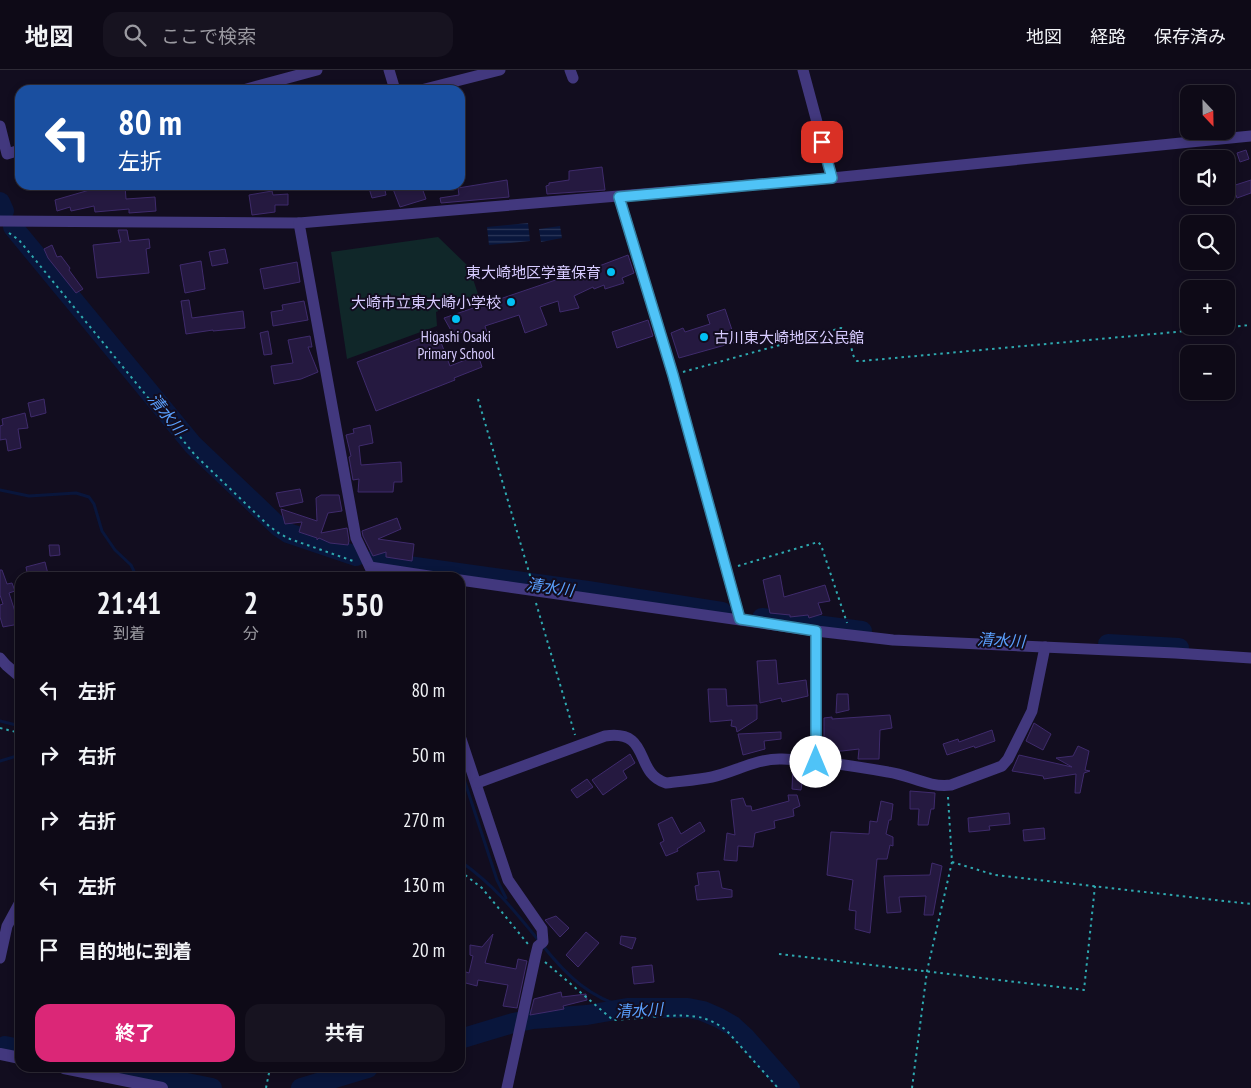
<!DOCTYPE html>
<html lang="ja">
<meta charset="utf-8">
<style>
body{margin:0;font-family:"PT Sans Narrow","Noto Sans JP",sans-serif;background:#171320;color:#f1f3f6;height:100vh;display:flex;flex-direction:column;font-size:19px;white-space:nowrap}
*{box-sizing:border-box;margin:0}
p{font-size:16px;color:#9b9aa1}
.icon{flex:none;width:28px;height:28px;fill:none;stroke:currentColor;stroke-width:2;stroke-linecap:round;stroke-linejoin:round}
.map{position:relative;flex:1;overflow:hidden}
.side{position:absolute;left:15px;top:502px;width:450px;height:500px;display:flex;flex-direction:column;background:#0e0a17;border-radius:15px;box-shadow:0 2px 8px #0003,0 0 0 1px #2e2b36}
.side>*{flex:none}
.banner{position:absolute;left:15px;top:15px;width:450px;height:105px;border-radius:15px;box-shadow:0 2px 8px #0003,0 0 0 1px #2e2b36;background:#1a4fa0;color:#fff;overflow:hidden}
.needle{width:32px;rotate:158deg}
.fabs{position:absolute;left:1180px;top:15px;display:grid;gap:10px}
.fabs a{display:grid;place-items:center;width:55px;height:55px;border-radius:10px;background:#0e0a17;box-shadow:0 2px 8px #0003,0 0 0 1px #2e2b36;font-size:25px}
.pin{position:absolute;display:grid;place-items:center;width:42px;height:42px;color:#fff;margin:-21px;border-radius:10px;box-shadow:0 2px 8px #0006}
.me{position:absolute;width:55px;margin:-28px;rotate:0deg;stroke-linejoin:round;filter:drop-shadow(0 0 4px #0008)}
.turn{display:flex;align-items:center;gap:18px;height:105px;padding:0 20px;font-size:22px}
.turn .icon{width:65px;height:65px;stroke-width:2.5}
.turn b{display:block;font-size:35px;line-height:42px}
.eta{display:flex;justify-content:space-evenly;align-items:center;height:85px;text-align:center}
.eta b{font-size:30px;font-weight:700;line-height:35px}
.primary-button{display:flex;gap:10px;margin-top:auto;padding:10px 20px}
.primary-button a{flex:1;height:58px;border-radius:15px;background:#db2777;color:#fff;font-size:20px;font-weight:700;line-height:58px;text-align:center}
.primary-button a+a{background:#171320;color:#f1f3f6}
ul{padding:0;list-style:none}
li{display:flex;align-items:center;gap:15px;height:65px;padding:0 20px}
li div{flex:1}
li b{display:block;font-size:19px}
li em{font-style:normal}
header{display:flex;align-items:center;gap:30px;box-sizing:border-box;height:70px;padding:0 25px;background:#0e0a17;border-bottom:1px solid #2e2b36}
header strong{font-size:24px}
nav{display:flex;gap:28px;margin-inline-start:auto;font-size:18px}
.search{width:350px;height:45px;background:#171320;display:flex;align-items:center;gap:12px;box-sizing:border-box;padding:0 18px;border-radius:15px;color:#9b9aa1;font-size:19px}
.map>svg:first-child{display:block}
.pitch{fill:#102729}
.water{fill:url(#water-rules)}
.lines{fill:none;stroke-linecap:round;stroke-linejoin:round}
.stream{stroke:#09163c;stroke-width:3}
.river{stroke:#09163c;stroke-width:20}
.building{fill:#251940;stroke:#3f2b6c}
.path{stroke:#2ea9b0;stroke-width:2;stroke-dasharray:2.5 4;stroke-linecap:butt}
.minor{stroke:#42387e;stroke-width:11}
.tertiary{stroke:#42387e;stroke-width:12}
.route-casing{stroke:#337fa1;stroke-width:12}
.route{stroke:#4fc3f7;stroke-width:9}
.poi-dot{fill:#02c1f4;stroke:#120d1f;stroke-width:2}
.labels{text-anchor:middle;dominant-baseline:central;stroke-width:4;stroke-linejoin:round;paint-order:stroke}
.poi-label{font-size:15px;fill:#d7cbff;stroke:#120d1f;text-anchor:end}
.water-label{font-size:16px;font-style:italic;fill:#5aa0fe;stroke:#120d1f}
</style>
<header>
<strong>地図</strong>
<div class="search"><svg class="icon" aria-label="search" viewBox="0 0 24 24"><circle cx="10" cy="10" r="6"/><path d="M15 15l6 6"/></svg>ここで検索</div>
<nav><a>地図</a><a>経路</a><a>保存済み</a></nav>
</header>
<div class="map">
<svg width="1251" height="1018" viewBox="0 0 1251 1018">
<defs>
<pattern id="water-rules" width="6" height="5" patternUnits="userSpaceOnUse" patternTransform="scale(1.25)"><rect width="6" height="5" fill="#09163c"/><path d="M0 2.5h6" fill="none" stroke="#2c3759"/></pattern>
</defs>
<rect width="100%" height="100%" fill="#120d1f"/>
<path class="pitch" d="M438,167L469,197L478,224L436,242L437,256L347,289L331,182Z"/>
<g class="water">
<path d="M528,153L530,171L489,175L487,157Z"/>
<path d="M560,156L562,168L541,172L539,159Z"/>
</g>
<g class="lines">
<g class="stream">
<path d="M0,420L29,426L76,423L89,427L94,434L102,461L115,480L131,495L137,508"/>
<path d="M0,651L20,656"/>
<path d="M0,691L20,685"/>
<path d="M460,697L497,810L506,828"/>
<path d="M460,791C494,815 514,840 539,871"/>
<path d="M543,876C568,907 589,927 627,938"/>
</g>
<g class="river">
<path d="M0,132L4,141"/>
<path d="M13,157L193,375L279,457L288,463L356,486"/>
<path d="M372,491L588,521L722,542"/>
<path d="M762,548L862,561"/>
<path d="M1108,574L1179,578"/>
<path d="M460,969L513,953L533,949L587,945L627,938H688L703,941L719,948L733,956L745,967L790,1018"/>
<path d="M5,976L20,979"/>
<path d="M112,998L212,1018"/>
<path d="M301,1018L368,998"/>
</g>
</g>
<g class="building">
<path d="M1246,80L1249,89L1240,92L1237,83Z"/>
<path d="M602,97L605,120L547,124L546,116L549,115V113L569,110V101Z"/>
<path d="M507,110L509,127L441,133L440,128L459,125L458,118Z"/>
<path d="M1251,110V123L1237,128L1236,125L1226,129V118Z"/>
<path d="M368,115H384L386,125L372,128Z"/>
<path d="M403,115H421L426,129L400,137L393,119Z"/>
<path d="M125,116L126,129L155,127L156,141L129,143V139L95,142L94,136L71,141L70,137L57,141L55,130L93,119Z"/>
<path d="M272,121L273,125L288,124V135H275V142L252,145L249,125Z"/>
<path d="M118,160H127L129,171L149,169L150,178L146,179L149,203L97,208L93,175L121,172Z"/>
<path d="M52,175L57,187L61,186L70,198L69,200L83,219L76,223L48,188L44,179Z"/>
<path d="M225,179L228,193L212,196L209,182Z"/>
<path d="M628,185L634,203L622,208L624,213L605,219L604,215L594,219L593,217L574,226L579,238L560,242L558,231L540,237L547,255L525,263L519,245L485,256L488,266L472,271L470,261L453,264L444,248L585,200L586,201Z"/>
<path d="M201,191L205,219L185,223L180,195Z"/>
<path d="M297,192L300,212L264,219L260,199Z"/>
<path d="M189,230L192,248L243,241L245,258L213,261V260L186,264L181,231Z"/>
<path d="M304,231L308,250L273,256L271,242L283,240L282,235Z"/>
<path d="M725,239L736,272L679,288L671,263L683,258L685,262L710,254L707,245Z"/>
<path d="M648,250L653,266L617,278L612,262Z"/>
<path d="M268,261L272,284L264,285L260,263Z"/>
<path d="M437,262L450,296L478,285L482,297L454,308L455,310L376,341L357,292Z"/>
<path d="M310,266L312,277H308L318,302L301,309L274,314L271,296L293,293L288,270Z"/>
<path d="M44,329L46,343L31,347L28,333Z"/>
<path d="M25,343L28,358L18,359L21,378L8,381L6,369L0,370V356L3,355L2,349Z"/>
<path d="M370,355L373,373L359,376L361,395L401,392L402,412H394L393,422H358L359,409L353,410L349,387L351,386L346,365L354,363L353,359Z"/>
<path d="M300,419L303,432L280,437L276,423Z"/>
<path d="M321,425H339L342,441L328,443L321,463L347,458L349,471L348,475L330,473L319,468L317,470V468L299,462L302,452L285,454L281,439L317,451L316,428Z"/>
<path d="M397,448L401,459L378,469L414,474L412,491L386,487V482L373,486L363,466L362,461Z"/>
<path d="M49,475H59L60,485L50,486Z"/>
<path d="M45,492L49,508H28L26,497Z"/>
<path d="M0,500H2L7,514L12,513L15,521L9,523L19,554L3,557L0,547V535L3,534L0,525Z"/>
<path d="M780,505L784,527L825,515L830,531L818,533L822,544L809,548L808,545L790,547V545L770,543L763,510Z"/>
<path d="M776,590L778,614L806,610L808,626L782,632L781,628L760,633L757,591Z"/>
<path d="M708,619H726L727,636L757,635V649L737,662L736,657L731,656L732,650L710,652Z"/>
<path d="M837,624H848L849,640L836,643Z"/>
<path d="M890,645L892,658L880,660L879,689H858L859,679L842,681L824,680V648L832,647V649Z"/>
<path d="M1034,653L1051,664L1043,680L1026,671Z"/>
<path d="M992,660L995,671L975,678L974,676L947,685L943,674L958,669L959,672Z"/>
<path d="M781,662V669L764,671L765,679L743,685L738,664Z"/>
<path d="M1078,676L1089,681L1085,700L1090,701L1084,703L1080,723H1075L1076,704L1044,709L1043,706L1012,701L1019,685L1072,697L1056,688L1073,686Z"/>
<path d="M630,684L635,693L623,701L627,708L603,725L592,710Z"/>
<path d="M793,697L804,698L801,720L792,719Z"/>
<path d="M587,709L593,717L577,728L571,720Z"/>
<path d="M910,721L935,723L934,739H931L928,755H918L919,739H910Z"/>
<path d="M788,725H797L800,736L793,739L794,746L774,751L775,758L755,763L753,777L738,776L737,791L724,790L727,763L735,765L731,730L743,728L746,736H751L752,741L789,731Z"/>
<path d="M881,731L893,734L891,750H889L886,764L893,767V776L890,775L887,789H877L870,863L855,859L856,841L849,840L853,810L827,805L831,762L869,764L870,751L877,752Z"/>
<path d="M1009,743L1010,754L989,756L990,760L969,762L968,748Z"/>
<path d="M672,747L681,764L700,752L705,761L677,779L678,781L666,786L660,773L664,771L658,754Z"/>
<path d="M1044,758L1045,769L1024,771L1023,760Z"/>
<path d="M932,793L942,796L933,845H924L926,826L899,827L901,842L887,843L884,806L930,805Z"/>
<path d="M719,801L722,818L732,820V827L697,830L695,816L699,815L697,803Z"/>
<path d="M556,846L569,858L560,867L545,850Z"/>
<path d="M586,862L599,873L578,897L566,885Z"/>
<path d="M493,864L485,893L516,899L518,889L527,891L517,938L503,936L508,915L478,910L477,916L462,912L463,901L469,903L473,886L470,885V875L482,877Z"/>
<path d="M621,866L636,868L632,879L620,874Z"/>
<path d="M652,895L654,912L634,914L632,897Z"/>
<path d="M561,922L562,927L586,924L587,930L563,936L564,939L530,945L534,929Z"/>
</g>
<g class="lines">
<g class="path">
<path d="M9,163L19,170L195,385L269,456L280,464L290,469L356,492"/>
<path d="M683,302L841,258C856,264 847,281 857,291H862L1251,255"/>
<path d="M478,329L531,509"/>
<path d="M738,496L818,472L821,475L847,553"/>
<path d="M536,533L575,665"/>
<path d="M0,658L20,663"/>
<path d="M948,727L952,792L995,805L1251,834"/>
<path d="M460,801L482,818L528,874"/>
<path d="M779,884L1084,920L1095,816"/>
<path d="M545,892L613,950C637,949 681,942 703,948C712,951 720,955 727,961L778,1018"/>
<path d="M266,1018L270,998"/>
<path d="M912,1018L927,901L952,792"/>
</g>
<g class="minor">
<path d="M389,0L395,20"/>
<path d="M570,0L573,8"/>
<path d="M803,0L832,108"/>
<path d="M243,20L317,0"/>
<path d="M421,20L500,0"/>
<path d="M0,56L7,84L20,80"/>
<path d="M619,127L673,305L740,549"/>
<path d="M0,151L299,153L832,108L1251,66"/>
<path d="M299,153L356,468L375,508"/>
<path d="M370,497L442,508"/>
<path d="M460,510L816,561L893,570L1175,583L1251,588"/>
<path d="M0,588L6,595L20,607"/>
<path d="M460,666L508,810L542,859L543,872L538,876L536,884L507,1018"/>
<path d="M816,692V561"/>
<path d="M477,713L605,666C652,659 633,703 666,713C681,711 697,710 712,707C735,702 757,688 782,689C817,690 854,696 888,702C910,705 929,718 951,715L1002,696L1008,689L1032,641L1045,577"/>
<path d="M0,888L7,856L20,832"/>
</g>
<g class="tertiary">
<path d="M0,984L20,988"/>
<path d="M64,998L162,1018"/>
</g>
</g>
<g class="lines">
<defs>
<path id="route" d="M816,692V561L740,549L673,305L619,127L832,108L822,72"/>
</defs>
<use href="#route" class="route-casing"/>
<use href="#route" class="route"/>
</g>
<g class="poi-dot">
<circle cx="611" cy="202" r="5"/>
<circle cx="511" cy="232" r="5"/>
<circle cx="456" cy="249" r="5"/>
<circle cx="704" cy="267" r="5"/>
</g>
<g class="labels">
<g class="poi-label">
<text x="601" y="202">東大崎地区学童保育</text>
<text x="501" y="232">大崎市立東大崎小学校</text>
<text x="456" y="266" text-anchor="middle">Higashi Osaki<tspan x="456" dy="17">Primary School</tspan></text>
<text x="714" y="267" text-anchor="start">古川東大崎地区公民館</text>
</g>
<g class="water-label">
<text transform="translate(167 344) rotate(51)">清水川</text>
<text transform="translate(550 517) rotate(8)">清水川</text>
<text transform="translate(1001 570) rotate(3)">清水川</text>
<text transform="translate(639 940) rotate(-3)">清水川</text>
</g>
</g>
</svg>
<div class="fabs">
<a><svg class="needle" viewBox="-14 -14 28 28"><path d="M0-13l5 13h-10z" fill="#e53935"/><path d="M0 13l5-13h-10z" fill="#9b9aa1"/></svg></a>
<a><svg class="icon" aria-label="sound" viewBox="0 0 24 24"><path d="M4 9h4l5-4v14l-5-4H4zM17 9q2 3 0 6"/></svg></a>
<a><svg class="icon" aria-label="search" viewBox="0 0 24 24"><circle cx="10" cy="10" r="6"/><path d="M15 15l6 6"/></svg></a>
<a>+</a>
<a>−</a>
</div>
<div class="pin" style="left:822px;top:72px;background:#d93025"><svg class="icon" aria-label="arrive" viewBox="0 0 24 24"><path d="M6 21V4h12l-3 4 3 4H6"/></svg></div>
<svg class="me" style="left:816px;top:692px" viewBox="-20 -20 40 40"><circle r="19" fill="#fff"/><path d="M0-13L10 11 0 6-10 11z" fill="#4fc3f7"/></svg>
<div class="banner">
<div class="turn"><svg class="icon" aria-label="left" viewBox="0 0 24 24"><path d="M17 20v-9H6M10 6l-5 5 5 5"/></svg><div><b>80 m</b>左折</div></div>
</div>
<section class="side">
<div class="eta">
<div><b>21:41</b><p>到着</p></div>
<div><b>2</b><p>分</p></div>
<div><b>550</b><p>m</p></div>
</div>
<ul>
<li><svg class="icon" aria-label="left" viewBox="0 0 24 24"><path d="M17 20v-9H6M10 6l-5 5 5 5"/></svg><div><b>左折</b></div><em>80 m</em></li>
<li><svg class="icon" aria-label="right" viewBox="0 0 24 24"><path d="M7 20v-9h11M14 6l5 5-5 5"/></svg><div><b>右折</b></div><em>50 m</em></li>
<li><svg class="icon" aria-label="right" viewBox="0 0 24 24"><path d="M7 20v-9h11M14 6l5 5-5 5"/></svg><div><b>右折</b></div><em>270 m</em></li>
<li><svg class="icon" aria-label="left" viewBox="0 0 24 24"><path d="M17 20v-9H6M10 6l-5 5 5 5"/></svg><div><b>左折</b></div><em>130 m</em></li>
<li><svg class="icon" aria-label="arrive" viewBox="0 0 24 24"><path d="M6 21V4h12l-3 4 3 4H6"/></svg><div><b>目的地に到着</b></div><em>20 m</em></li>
</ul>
<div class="primary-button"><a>終了</a><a>共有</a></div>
</section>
</div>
